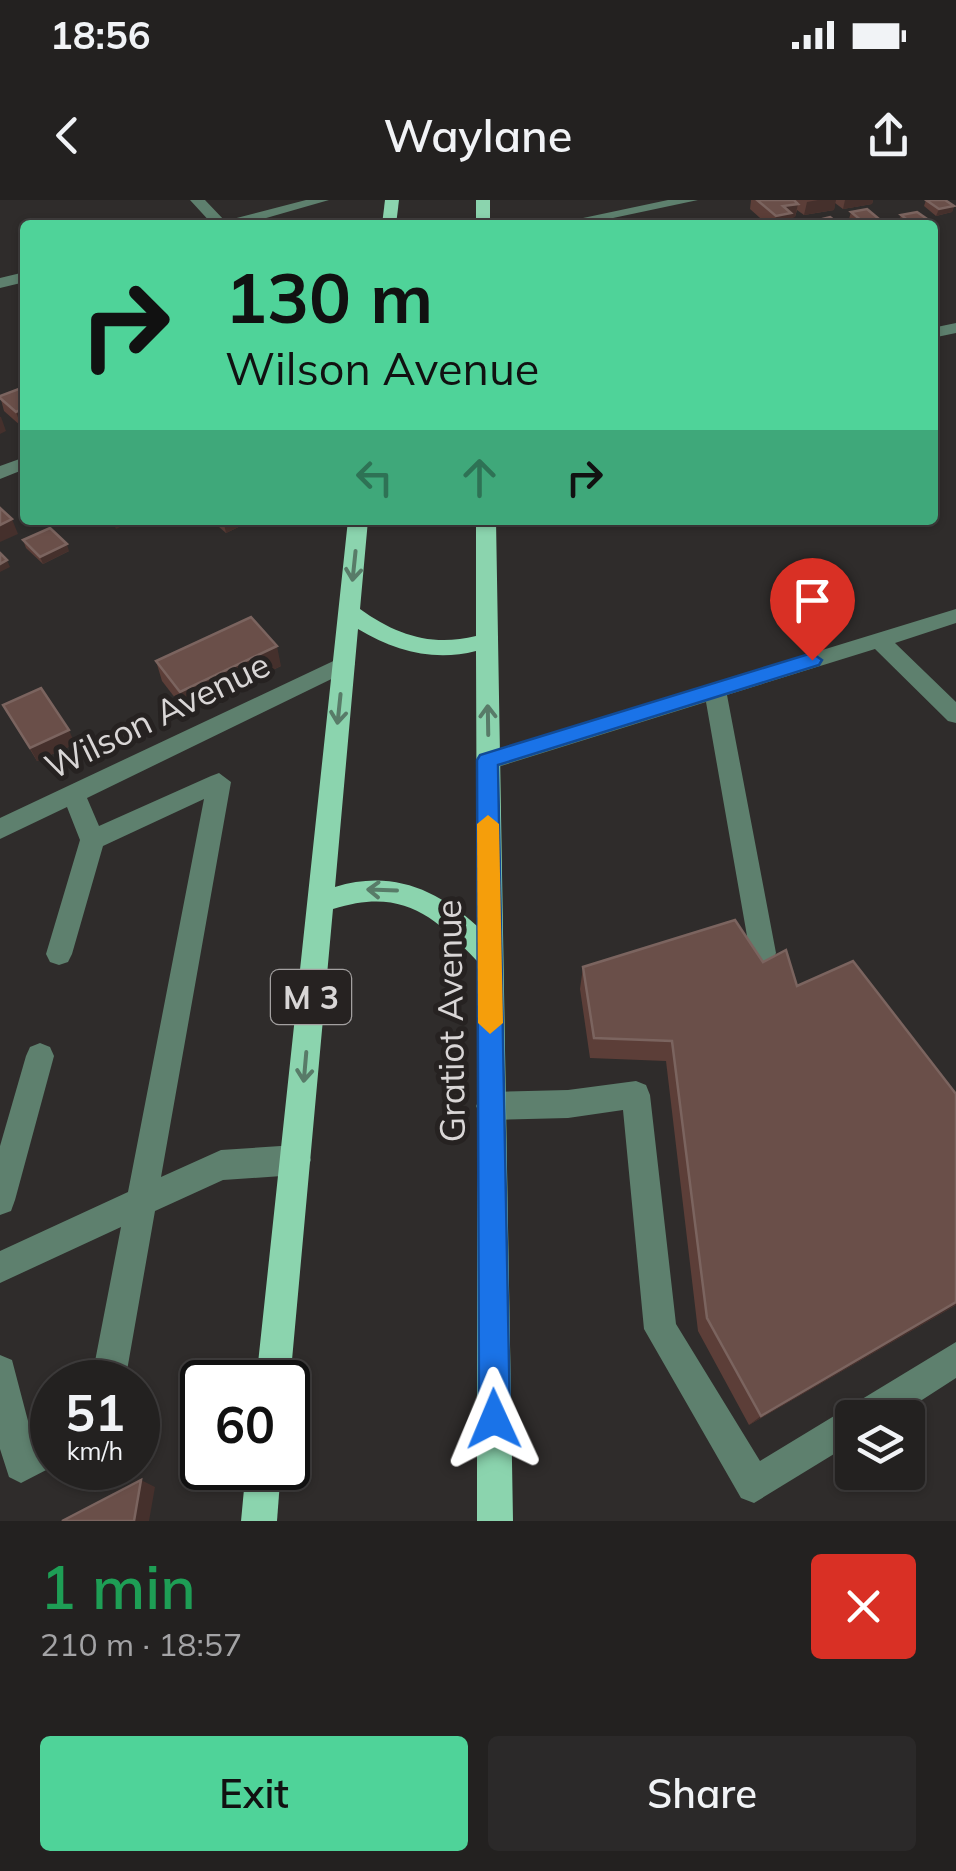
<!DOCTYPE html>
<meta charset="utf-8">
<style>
body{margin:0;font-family:Mulish,sans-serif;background:#2b2929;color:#f1f3f6;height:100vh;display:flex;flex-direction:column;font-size:38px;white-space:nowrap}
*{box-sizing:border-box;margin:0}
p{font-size:32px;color:#a3a3a5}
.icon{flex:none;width:55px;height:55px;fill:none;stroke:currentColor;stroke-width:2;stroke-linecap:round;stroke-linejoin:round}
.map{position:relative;height:1321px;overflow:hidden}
.sheet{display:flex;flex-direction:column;background:#232120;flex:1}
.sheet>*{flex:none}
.guide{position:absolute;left:20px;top:20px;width:918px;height:305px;border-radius:10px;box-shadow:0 2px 8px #0004,0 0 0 2px #403e3e;background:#4fd399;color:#111;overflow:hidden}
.controls{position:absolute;left:835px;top:1200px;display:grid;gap:20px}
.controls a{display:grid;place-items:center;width:90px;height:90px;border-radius:10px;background:#232120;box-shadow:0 2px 8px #0004,0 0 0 2px #403e3e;font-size:50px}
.speed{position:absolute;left:30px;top:1160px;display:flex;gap:20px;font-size:50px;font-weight:700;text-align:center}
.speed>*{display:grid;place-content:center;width:130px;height:130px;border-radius:50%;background:#232120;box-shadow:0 2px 8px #0004,0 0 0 2px #403e3e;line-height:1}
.speed small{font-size:25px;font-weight:400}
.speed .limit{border:5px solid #111;border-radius:15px;background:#fff;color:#111}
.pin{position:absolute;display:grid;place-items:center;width:85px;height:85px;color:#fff;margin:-102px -42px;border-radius:50% 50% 50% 0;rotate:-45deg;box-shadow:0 0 10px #0007}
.pin .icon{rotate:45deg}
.me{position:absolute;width:110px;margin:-55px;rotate:359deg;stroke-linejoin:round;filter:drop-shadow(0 0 8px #0008)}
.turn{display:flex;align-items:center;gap:35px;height:210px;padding:0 40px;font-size:45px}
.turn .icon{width:130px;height:130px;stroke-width:2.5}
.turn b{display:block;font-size:70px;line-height:85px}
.lanes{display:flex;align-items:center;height:95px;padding:0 40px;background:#0003;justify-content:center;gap:50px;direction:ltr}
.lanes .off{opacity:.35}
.round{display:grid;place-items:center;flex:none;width:105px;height:105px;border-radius:10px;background:#2b2929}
.summary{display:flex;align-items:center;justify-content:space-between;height:170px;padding:0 40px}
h1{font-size:60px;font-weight:600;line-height:75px;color:#1e9e55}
.button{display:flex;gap:20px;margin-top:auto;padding:20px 40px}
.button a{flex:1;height:115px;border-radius:10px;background:#4fd399;color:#111;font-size:40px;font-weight:600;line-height:115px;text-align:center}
.button a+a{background:#2b2929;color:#f1f3f6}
.status{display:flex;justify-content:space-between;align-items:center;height:70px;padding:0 50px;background:#232120;direction:ltr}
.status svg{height:28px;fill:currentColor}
header{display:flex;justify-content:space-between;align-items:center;height:130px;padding:0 40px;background:#232120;font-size:45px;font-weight:600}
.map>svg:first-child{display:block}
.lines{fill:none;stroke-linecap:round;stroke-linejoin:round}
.minor{fill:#5e806e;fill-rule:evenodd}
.major{fill:#8bd4ae;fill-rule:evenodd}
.wall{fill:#5c3e38}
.shaded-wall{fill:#45302c}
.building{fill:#6a4f49;stroke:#7b645f;stroke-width:2.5}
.oneway{stroke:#587b68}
.route{fill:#1a73e8;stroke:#114b97;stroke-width:2.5}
.slow{fill:#f59e0b}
.labels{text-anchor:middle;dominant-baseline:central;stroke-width:10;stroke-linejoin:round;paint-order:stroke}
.shield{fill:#262221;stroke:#a3a0a0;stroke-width:2.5}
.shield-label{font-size:32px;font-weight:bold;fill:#d9d6d6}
.street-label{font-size:35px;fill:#d9d6d6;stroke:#262221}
</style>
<div class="status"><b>18:56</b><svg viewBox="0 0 49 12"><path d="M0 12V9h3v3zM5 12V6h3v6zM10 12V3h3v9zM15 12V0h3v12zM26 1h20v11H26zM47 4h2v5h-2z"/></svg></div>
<header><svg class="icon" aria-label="back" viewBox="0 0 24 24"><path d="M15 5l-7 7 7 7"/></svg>Waylane<svg class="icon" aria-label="share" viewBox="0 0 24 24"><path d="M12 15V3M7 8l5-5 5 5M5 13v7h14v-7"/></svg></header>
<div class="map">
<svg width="956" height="1321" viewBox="0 0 956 1321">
<rect width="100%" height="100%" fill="#2f2c2b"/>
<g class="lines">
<g class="minor">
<path d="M190,0H205L225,21L306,0H329L242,25H213Z"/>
<path d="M668,0H698L580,25H550Z"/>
<path d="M25,72V82L0,88V78Z"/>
<path d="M956,123V133L932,138V128Z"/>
<path d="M25,257V269L0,279V266Z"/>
<path d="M956,409V423L895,443L956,502V523L948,521L875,449L727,495L776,753L772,761L763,764L754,761L750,753L706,502L488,570L476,561L480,555Z"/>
<path d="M344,456L355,464L352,469L87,598L99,626L211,576L219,573L231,582L161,977L221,950L296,945L307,950L311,960L307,970L296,975L223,980L155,1011L125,1182H91L121,1027L0,1083V1051L128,992L204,599L103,646L72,754L68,762L59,765L50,762L46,754L80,640L67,607L0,639V618Z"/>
<path d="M40,843L50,847L54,856L15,1000L11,1011L0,1015V946L26,856L30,847Z"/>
<path d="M636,881L646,885L650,895L676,1124L760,1261L956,1142V1178L894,1218H852V1243L754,1303L741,1298L644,1129L623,910L568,918L491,920L481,916L476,906L481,896L491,892L568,890Z"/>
<path d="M0,1155L12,1160L33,1240L52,1232V1267L21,1283L9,1277L0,1249Z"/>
</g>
<g class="major">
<path d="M385,0H399L396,25H382Z"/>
<rect x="476" y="0" width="14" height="25"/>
<path d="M348,320H368L360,409C396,435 432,447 476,436V320H496L513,1321H477V761C432,713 400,688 333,709L290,1182L288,1188V1182H256ZM358,429C395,451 434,462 476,451L477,726C435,688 390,670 335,687Z"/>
<path d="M246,1268H281L277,1321H241Z"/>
</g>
</g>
<g class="wall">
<path d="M751,0H873L872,4L843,9L835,3L834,10L804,15L797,10L795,17L790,18L789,25H768L750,9Z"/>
<path d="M926,0L954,6L952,12L936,16L924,6Z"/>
<path d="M851,12L879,19L877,25H857L849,19Z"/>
<path d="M901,15L930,21L929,25H904L899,22Z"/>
<path d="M24,187L21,226L4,211L0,196Z"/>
<path d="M211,320H253L226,333Z"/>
<path d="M23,340L69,351L43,364L26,348Z"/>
<path d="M156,461L281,466L186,512L162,481Z"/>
<path d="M3,505L75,544L37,561Z"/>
<path d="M763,762L797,786L956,1105L749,1225L698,1131L666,861L590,858L580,789L583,767Z"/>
</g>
<g class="shaded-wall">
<path d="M818,0H836L834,10L804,15L807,2Z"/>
<path d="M845,0H873L872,4L843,9Z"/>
<path d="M798,4L795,17L790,18L789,25H774L776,16L783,6Z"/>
<path d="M954,6L952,12L936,16L939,9Z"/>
<path d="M879,19L877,25H863V22Z"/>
<path d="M25,207V224L21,226L16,212Z"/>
<path d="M1,217L6,231L0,234V217Z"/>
<path d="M12,319L18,334L0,342V325Z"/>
<path d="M117,320H135L116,329L113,322Z"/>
<path d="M223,320H253L226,333Z"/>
<path d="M67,344L69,351L43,364L40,357Z"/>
<path d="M7,360L10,367L0,372V364Z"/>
<path d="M277,446L281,466L186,512L180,492Z"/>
<path d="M69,530L75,544L37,561L30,548Z"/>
<path d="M956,1102V1105L749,1225L761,1216Z"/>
<path d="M141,1280L155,1287L149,1321H134Z"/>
</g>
<g class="building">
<path d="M757,0H794L798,4L783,6L791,13L776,16Z"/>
<path d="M926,0H945L954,6L939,9Z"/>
<path d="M867,9L879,19L863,22L851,12Z"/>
<path d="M917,12L930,21L914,25L901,15Z"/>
<path d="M830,17L840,25H820L814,21Z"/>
<path d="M24,187L25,207L16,212L0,198V196Z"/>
<path d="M0,308L12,319L0,325Z"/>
<path d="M50,328L67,344L40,357L23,340Z"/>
<path d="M0,353L7,360L0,364Z"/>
<path d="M251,417L277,446L180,492L156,461Z"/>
<path d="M41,488L69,530L30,548L3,505Z"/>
<path d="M735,720L763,762L786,750L797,786L853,761L956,894V1102L761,1216L707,1118L672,841L594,838L583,767Z"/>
<path d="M141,1280L134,1321H62Z"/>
</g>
<defs><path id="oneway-shaft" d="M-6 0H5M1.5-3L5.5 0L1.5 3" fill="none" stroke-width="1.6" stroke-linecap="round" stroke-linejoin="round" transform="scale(2.5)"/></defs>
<g class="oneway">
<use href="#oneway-shaft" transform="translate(354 366) rotate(96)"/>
<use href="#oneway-shaft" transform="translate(339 509) rotate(96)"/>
<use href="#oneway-shaft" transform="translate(488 520) rotate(-91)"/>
<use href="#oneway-shaft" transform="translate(382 690) rotate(-178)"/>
<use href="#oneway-shaft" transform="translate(305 867) rotate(95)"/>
</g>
<path class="route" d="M812,453L822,460L819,465L498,565L510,1219L505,1230L494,1234L483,1230L479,1219L477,560L480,555Z"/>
<path class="slow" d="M488,615L499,624L503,823L490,834L478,823L477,624Z"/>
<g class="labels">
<rect class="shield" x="271" y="770" width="80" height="54" rx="8"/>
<g class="shield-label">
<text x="311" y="797">M 3</text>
</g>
<g class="street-label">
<text transform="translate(157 515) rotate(-26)">Wilson Avenue</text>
<text transform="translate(450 821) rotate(-91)">Gratiot Avenue</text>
</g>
</g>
</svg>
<div class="controls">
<a><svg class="icon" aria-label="layers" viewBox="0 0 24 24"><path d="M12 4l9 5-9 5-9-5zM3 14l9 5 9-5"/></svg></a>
</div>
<div class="speed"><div>51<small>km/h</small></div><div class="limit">60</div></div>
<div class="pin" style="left:812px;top:460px;background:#d93025"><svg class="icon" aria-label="arrive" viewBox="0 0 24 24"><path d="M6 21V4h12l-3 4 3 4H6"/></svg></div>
<svg class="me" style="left:494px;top:1219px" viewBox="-20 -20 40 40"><path d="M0-17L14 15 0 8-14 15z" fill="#1a73e8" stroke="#fff" stroke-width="4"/></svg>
<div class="guide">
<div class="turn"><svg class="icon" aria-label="right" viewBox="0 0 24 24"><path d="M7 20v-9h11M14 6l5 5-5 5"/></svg><div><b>130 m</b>Wilson Avenue</div></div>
<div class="lanes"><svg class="icon off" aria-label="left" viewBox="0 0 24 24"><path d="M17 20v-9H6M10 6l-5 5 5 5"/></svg><svg class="icon off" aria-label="ahead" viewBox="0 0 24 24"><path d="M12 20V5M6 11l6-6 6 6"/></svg><svg class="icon" aria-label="right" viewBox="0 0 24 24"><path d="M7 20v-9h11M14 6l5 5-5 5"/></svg></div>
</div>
</div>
<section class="sheet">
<div class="summary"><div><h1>1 min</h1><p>210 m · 18:57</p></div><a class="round" style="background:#d93025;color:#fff"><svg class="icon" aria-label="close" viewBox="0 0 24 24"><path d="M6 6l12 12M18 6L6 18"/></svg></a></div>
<div class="button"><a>Exit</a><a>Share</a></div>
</section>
